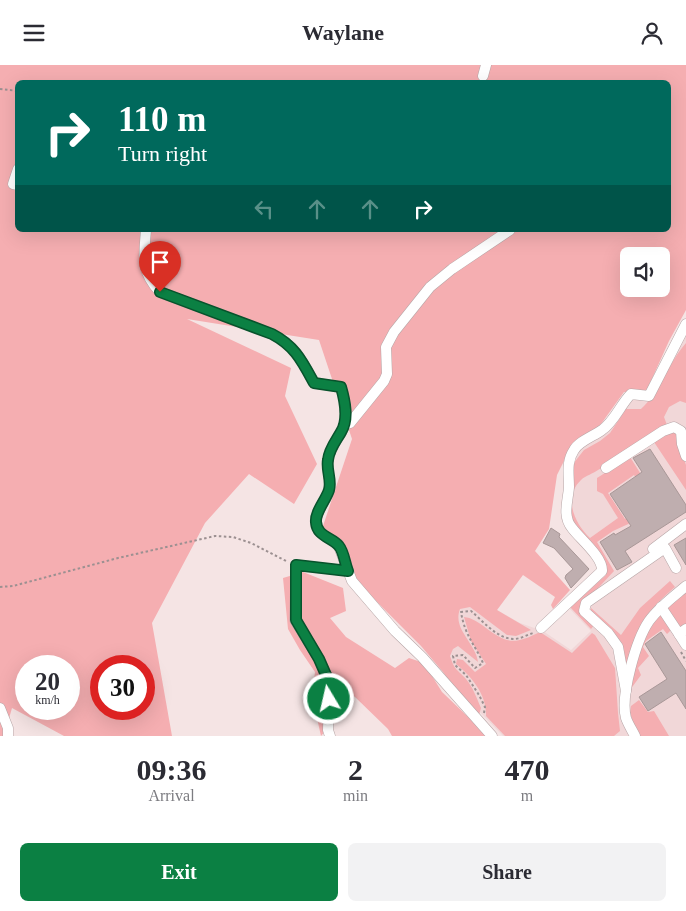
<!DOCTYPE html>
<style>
body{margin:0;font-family:Georgia,serif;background:#f2f2f3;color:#2b2b33;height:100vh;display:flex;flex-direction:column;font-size:19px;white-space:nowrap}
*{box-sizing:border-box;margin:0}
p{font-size:16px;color:#7c7c81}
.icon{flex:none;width:28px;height:28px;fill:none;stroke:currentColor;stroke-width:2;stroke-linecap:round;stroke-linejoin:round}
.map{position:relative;height:671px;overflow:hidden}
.drawer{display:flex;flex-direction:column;background:#fff;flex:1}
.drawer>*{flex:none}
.hud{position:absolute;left:15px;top:15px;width:656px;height:152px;border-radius:8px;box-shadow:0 5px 20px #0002;background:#00695c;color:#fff;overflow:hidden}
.fabs{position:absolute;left:620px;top:182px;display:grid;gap:10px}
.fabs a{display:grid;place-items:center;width:50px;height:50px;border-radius:8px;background:#fff;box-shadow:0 5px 20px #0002;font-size:25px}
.speed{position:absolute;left:15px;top:590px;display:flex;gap:10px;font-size:25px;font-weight:700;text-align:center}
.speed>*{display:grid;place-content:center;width:65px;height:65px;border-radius:50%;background:#fff;box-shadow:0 5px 20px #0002;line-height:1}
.speed small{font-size:12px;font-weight:400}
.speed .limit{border:8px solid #d22;background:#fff;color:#111}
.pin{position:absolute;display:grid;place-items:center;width:42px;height:42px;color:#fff;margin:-51px -21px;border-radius:50% 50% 50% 0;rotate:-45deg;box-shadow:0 0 5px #0007}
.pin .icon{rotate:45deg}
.me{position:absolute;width:55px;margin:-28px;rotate:351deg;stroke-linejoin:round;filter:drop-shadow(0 0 4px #0008)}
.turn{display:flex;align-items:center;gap:18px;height:105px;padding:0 20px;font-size:22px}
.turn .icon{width:65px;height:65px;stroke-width:2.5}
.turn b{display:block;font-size:35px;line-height:42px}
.lanes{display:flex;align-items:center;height:48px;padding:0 20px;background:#0003;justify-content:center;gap:25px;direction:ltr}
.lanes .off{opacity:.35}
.eta{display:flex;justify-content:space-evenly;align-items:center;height:85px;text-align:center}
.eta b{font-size:30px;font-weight:700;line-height:35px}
.primary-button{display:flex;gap:10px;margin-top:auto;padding:10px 20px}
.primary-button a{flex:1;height:58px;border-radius:8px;background:#0b8043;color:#fff;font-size:20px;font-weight:700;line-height:58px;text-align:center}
.primary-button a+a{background:#f2f2f3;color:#2b2b33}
header{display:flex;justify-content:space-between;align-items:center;height:65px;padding:0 20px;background:#fff;font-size:22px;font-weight:700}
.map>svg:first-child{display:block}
.built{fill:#f1d7d8}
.green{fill:#f5aeb1;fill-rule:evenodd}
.building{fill:#bfaeaf;stroke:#a89797}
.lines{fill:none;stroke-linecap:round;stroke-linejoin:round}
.minor-casing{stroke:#b7a6a7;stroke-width:11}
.path{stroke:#9c9091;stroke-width:2;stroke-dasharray:2.5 2.5;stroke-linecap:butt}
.minor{stroke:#fff;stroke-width:10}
.route-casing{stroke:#07532c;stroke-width:12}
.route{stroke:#0b8043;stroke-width:9}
</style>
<header><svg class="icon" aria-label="menu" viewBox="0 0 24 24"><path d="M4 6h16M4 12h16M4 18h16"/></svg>Waylane<svg class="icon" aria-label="person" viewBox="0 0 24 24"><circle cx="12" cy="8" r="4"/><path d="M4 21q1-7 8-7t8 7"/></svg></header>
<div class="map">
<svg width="686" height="671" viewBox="0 0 686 671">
<rect width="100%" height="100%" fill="#f5e4e4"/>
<path class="built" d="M686,264V671H503L453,619L424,583L487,489L519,515L497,545L520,558L543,566L571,585L591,566L568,542L605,510L572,454L571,403L579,384L631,332L650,334Z"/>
<g class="green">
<path d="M0,0H686V245L669,276L646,327H624L596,366L573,378L557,410L549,464L535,486L570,525L553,544L551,540L555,532L523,510L497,545L531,565L516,571L507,570L470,542L460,544C452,564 476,578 478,597L458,581L453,584L450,591C455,606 456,603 466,614C473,622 477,634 481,643L479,650L455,624L443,607L421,581L360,520L323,461L352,374L319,275L187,254L291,303L285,331L317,399L294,439L249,409L205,458L152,558L172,671H64L12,643L4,671H0ZM18,18H669V165H18ZM629,191H661V224H629ZM26,601H69V644H26ZM101,601H144V644H101Z"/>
<path d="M686,278V338L680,336L669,342L664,352L667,360L676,366L678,378L686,400V425L654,377C640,382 626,386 614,393C608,396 604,402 598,405C593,409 586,410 581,415C563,432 574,458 590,473L618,453L603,429L597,426V413L630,392L649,422L652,436L634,410L608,428L625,454L633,449L637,455L613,466L597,477L614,506L586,536L595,559L591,564L570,542L606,510V501L571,454L569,436L573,399L584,385L600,376L610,368L626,344H641C658,329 669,297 686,278Z"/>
<path d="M303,507L343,523L346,546L330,553L346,572L395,603L409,593L424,598L442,627L488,671H392L388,664L354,631L321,671L312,631L315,607L300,585L288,564L283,513Z"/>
<path d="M670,516L675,522C642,550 635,564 626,606L625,601L591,549V543L621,570L640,543Z"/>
<path d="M686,525V562L680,566L664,542Z"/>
<path d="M661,548L672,564L667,569L663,564L646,576L643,582L649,591L638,603L641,610L630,625C634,591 641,575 661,548Z"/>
<path d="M464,552C472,553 476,556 482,560C506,578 512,581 540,567L572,588L592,568L595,570L615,603L618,648L620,666L614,671H505L486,651C487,630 472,612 456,599L457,594L463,595L475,607L486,599L471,576Z"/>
<path d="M639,635L648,647L654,646L669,671H638L630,648L631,641Z"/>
</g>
<g class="building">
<path d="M650,384L686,440V447L625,486L632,497L617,505L600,477L614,468L615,470L631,461L610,429L642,407L633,393Z"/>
<path d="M551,463L560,469L559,472L589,504L571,523L565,513L566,510L573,504L554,483L543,478Z"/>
<path d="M686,473V500L674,480Z"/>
<path d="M661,567L686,606V644L676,628L648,646L639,632L667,614L645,579Z"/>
</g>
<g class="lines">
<defs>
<g id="minor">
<path d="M483,11L486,0"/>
<path d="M18,104L13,119L18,120"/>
<path d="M146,165C144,191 140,206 160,227L272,269C296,281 302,296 314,318L341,322C345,336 349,354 341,368C336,376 329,385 328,396C326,406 332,416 329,426C326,436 314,449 316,459C318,470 330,473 338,479L352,516L395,566L422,592L492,671"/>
<path d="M344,360L350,358L384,316L387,309L386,282L394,267L430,222L452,204L510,165"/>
<path d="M606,403L663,366L674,362L681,366L682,379L686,391"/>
<path d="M653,484L686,459"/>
<path d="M661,542L679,569L686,564"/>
<path d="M541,563L602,506C603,492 580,474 572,463C562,451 568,436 569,422C569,409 566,397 574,385C579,376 594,371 602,365C615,356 620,340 631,329L649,331L686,259"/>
<path d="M679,569L686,580"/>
<path d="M626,626L618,582L608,568L584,546L586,538L665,483L676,503"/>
<path d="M0,643L8,663V671"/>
<path d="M330,671L328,665L329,634L326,610L319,594L295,555L296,500L348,506"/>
<path d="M635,671C632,665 628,659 626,653C620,631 636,575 649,556C659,542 673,532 686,521"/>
</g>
</defs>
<use href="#minor" class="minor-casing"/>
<g class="path">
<path d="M0,24L18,26"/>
<path d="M0,522L13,521L118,493L215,471L233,472L251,478L288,497"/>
<path d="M681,587L686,596"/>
<path d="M484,648L485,642L479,630L466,610L455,600L453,591L463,590L475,603L483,598C474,578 465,571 461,547L471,546C483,556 497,574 514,574C520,574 527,570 533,568"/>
</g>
<use href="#minor" class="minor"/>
</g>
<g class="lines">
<defs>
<path id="route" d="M160,227L272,269C295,281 302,296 314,318L341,322C345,336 349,354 341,367C336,376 329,384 328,395C326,405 332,415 329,425C326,435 315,447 316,457C317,472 332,472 339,481C344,487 345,499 348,506L296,500V555L319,594L326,610L329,634"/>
</defs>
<use href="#route" class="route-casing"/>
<use href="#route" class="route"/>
</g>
</svg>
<div class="fabs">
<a><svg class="icon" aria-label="sound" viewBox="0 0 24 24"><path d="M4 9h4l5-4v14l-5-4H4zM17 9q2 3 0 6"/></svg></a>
</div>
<div class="speed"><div>20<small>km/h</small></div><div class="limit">30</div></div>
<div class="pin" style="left:160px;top:227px;background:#d93025"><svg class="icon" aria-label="arrive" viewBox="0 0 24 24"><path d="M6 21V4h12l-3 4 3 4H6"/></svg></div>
<svg class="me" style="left:329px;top:634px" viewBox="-20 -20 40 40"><circle r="17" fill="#0b8043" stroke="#fff" stroke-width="3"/><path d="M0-11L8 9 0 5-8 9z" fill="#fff"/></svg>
<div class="hud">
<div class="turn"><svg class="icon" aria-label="right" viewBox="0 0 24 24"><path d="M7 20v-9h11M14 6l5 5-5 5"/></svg><div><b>110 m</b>Turn right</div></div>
<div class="lanes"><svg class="icon off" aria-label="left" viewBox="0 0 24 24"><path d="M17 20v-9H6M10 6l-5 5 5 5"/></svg><svg class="icon off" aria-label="ahead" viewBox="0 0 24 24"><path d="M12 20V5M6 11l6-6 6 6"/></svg><svg class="icon off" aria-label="ahead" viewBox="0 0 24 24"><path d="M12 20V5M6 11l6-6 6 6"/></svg><svg class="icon" aria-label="right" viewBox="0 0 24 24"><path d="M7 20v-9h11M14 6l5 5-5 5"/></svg></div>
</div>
</div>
<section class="drawer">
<div class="eta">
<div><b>09:36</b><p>Arrival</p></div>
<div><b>2</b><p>min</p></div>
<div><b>470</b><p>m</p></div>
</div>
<div class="primary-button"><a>Exit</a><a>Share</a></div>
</section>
